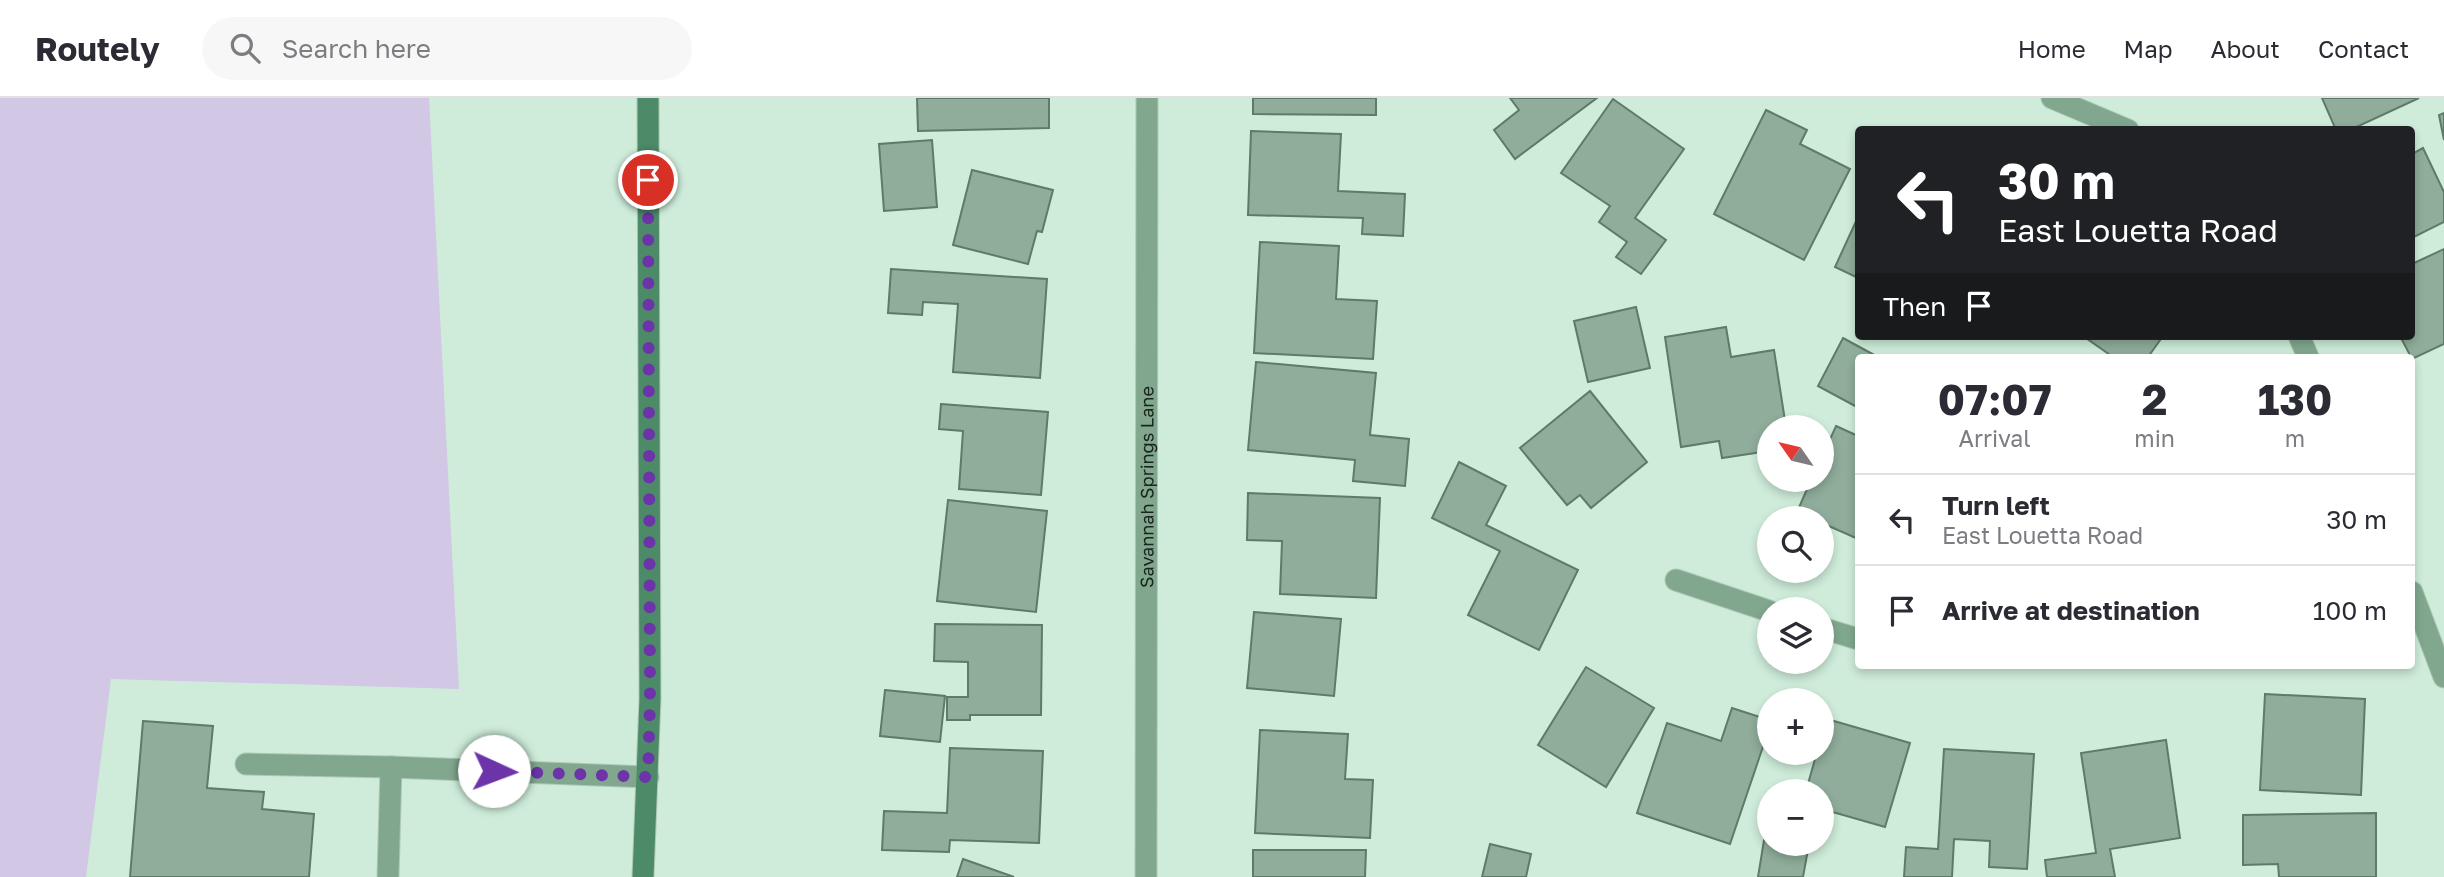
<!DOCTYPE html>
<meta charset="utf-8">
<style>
body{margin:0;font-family:"Golos Text",sans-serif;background:#f7f7f7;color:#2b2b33;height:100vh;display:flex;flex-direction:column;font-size:26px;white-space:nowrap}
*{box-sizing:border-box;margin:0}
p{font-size:23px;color:#7c7c81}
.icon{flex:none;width:38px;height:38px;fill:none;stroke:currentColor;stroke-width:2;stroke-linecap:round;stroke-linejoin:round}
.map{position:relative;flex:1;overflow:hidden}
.sheet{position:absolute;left:1855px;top:256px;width:560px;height:315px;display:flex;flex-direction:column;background:#fff;border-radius:7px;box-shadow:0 4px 10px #0003}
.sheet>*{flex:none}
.top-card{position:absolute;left:1855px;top:28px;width:560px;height:214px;border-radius:7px;box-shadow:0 4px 10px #0003;background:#202124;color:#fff;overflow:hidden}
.needle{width:46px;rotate:304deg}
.controls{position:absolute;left:1757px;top:317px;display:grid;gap:14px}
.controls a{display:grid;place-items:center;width:77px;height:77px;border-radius:50%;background:#fff;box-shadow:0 4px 10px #0003;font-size:35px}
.pin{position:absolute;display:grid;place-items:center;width:60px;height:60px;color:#fff;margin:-30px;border:4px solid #fff;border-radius:50%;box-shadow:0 2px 7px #0007}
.me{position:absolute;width:77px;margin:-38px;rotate:92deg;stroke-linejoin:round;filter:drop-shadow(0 0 5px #0008)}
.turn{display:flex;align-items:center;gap:24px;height:147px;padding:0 28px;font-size:32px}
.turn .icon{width:91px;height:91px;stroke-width:2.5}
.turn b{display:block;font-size:49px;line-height:60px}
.then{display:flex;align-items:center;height:66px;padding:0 28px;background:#0003;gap:14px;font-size:26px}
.eta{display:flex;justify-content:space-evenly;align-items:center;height:119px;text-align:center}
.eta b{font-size:42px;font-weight:700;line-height:49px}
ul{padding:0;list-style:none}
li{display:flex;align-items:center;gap:21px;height:91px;padding:0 28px;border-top:2px solid #e1e1e2}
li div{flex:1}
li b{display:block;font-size:26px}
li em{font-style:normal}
header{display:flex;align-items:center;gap:42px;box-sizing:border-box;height:98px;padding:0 35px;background:#fff;border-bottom:2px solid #e1e1e2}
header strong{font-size:33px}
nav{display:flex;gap:38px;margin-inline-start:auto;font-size:24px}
.search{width:490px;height:63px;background:#f7f7f7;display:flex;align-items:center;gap:18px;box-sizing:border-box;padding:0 24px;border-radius:38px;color:#7c7c81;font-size:26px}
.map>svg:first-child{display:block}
.green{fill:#d2c7e4}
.building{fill:#8fad9a;stroke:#5e7a68;stroke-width:2}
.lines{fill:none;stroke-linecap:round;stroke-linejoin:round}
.lane-casing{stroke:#aec8b7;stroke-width:23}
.street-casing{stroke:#aec8b7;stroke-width:23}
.secondary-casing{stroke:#aec8b7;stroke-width:23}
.lane{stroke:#81a88f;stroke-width:21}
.street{stroke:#81a88f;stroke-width:21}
.secondary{stroke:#4d8a67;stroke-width:21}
.route{stroke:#6d33a9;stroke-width:12;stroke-dasharray:0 21.6}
.labels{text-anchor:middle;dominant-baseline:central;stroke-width:5;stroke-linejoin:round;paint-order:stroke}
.street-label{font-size:18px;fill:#1a251e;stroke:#fff}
</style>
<header>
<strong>Routely</strong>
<div class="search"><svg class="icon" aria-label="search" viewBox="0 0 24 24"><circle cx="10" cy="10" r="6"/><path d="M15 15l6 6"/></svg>Search here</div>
<nav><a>Home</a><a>Map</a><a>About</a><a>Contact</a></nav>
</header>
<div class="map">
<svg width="2444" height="779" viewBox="0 0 2444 779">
<rect width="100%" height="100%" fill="#ceecd9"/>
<path class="green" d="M0,0H429L459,591L111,581L86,779H0Z"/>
<g class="building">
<path d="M917,0H1049V30L918,33Z"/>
<path d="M1253,0H1376V17L1253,16Z"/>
<path d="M1510,0H1597L1515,61L1494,32L1519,12Z"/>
<path d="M2322,0H2419L2350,32H2336Z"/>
<path d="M1613,1L1684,51L1635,120L1666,142L1641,176L1616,159L1627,144L1599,124L1610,108L1561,75Z"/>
<path d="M1766,12L1807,32L1800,46L1850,71L1804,162L1714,116Z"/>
<path d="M2444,15V42L2439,17Z"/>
<path d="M1251,33L1341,36L1338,93L1405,96L1403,138L1362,136L1363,120L1248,117Z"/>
<path d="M932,42L937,109L884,113L879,46Z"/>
<path d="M2423,50L2444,94V124L2412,140V56Z"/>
<path d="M972,72L1053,92L1042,134L1037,133L1028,166L953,147Z"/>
<path d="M1858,119V180L1835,169Z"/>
<path d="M1260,144L1339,148L1336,201L1377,203L1373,261L1254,255Z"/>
<path d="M2444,151V246L2412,261L2400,238H2412V166Z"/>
<path d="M891,171L1047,181L1040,280L953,274L958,206L923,204L922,217L888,215Z"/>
<path d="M1636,209L1650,270L1588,284L1574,223Z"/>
<path d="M1726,229L1731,259L1774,252L1786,329H1769V353L1722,360L1719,343L1681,349L1665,239Z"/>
<path d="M2083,238H2163L2148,259H2113Z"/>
<path d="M1843,240L1878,259H1858L1857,309L1818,288Z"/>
<path d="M1256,264L1376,275L1370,337L1409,341L1405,388L1353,383L1355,362L1248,352Z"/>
<path d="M1590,293L1647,364L1591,410L1580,397L1567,407L1520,350Z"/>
<path d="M941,306L1048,314L1041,397L959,391L963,333L939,331Z"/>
<path d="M1836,328L1858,338V441L1822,425V420H1811L1797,414L1811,382H1822V359Z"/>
<path d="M1459,364L1506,388L1486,427L1578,472L1539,552L1468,517L1500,453L1432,420Z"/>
<path d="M1248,395L1380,400L1376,500L1280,496L1282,443L1247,442Z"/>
<path d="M948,402L1047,413L1036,514L937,503Z"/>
<path d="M1254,514L1341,521L1334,598L1247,590Z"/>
<path d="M935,526L1042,527L1041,617H970V622H947V599H968V564L934,563Z"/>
<path d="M1586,569L1654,610L1606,689L1538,647Z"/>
<path d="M885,592L945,598L940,644L880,638Z"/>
<path d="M2265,596L2365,601L2361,697L2260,692Z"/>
<path d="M1732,610L1769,622V631L1730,746L1637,715L1667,625L1721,643Z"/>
<path d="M1827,621L1910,645L1885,729L1822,711V693H1806L1817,654H1822V638Z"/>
<path d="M143,623L213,628L207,690L264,694L262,711L314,716L309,779H130Z"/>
<path d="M1260,632L1348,636L1345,681L1373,682L1370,740L1255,735Z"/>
<path d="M2166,642L2180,740L2110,751L2115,779H2047L2045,762L2096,755L2081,655Z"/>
<path d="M950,650L1043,653L1039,745L950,742L949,754L882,752L884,713L947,715Z"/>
<path d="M1944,651L2034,656L2027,771L1989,769L1990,743L1954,741L1952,779H1904L1906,749L1938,751Z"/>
<path d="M2376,715V779H2279L2278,766L2243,767V717Z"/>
<path d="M1765,736L1769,737V746H1809L1803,779H1758Z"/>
<path d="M1490,746L1531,756L1526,779H1482Z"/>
<path d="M1253,752H1366L1365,779H1253Z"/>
<path d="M963,761L1014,779H957Z"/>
</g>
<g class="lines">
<defs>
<g id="lane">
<path d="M246,666L391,669"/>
<path d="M388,779L391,669L648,679"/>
</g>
<g id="street">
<path d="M2052,0L2128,32"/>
<path d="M2299,238L2308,259"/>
<path d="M1676,482L1769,513"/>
<path d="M2412,494L2444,579"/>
<path d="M1822,530L1858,541"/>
<path id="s1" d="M1146,779L1147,0"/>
</g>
<path id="secondary" d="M643,779L650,601L648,0"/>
</defs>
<use href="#lane" class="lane-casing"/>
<use href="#street" class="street-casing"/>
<use href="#secondary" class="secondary-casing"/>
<use href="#lane" class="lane"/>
<use href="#street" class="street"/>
<use href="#secondary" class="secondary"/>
</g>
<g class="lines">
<path class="route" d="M494,673L648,679L650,601L648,82"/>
</g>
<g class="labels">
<g class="street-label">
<text stroke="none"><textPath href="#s1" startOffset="390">Savannah Springs Lane</textPath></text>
</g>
</g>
</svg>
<div class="controls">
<a><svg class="needle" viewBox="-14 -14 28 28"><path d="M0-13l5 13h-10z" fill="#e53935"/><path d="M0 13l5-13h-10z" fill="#7c7c81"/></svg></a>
<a><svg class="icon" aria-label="search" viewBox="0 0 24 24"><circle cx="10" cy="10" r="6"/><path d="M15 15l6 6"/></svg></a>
<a><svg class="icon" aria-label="layers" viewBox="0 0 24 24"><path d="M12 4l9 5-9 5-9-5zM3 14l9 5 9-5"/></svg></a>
<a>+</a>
<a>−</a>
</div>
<div class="pin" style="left:648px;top:82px;background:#d93025"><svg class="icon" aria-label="arrive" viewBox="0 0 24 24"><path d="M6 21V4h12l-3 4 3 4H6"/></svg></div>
<svg class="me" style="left:494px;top:673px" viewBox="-20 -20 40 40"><circle r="19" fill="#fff"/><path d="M0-13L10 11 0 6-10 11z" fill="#6d33a9"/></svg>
<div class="top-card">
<div class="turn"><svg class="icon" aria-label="left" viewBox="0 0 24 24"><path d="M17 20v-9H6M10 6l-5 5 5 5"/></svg><div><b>30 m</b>East Louetta Road</div></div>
<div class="then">Then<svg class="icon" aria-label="arrive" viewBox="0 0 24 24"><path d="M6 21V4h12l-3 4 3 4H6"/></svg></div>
</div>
<section class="sheet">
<div class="eta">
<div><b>07:07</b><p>Arrival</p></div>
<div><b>2</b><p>min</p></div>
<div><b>130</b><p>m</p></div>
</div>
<ul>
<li><svg class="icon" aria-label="left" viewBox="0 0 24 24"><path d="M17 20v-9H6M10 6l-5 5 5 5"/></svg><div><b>Turn left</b><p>East Louetta Road</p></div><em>30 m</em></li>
<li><svg class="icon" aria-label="arrive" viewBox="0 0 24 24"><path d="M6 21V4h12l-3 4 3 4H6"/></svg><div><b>Arrive at destination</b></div><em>100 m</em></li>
</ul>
</section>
</div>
